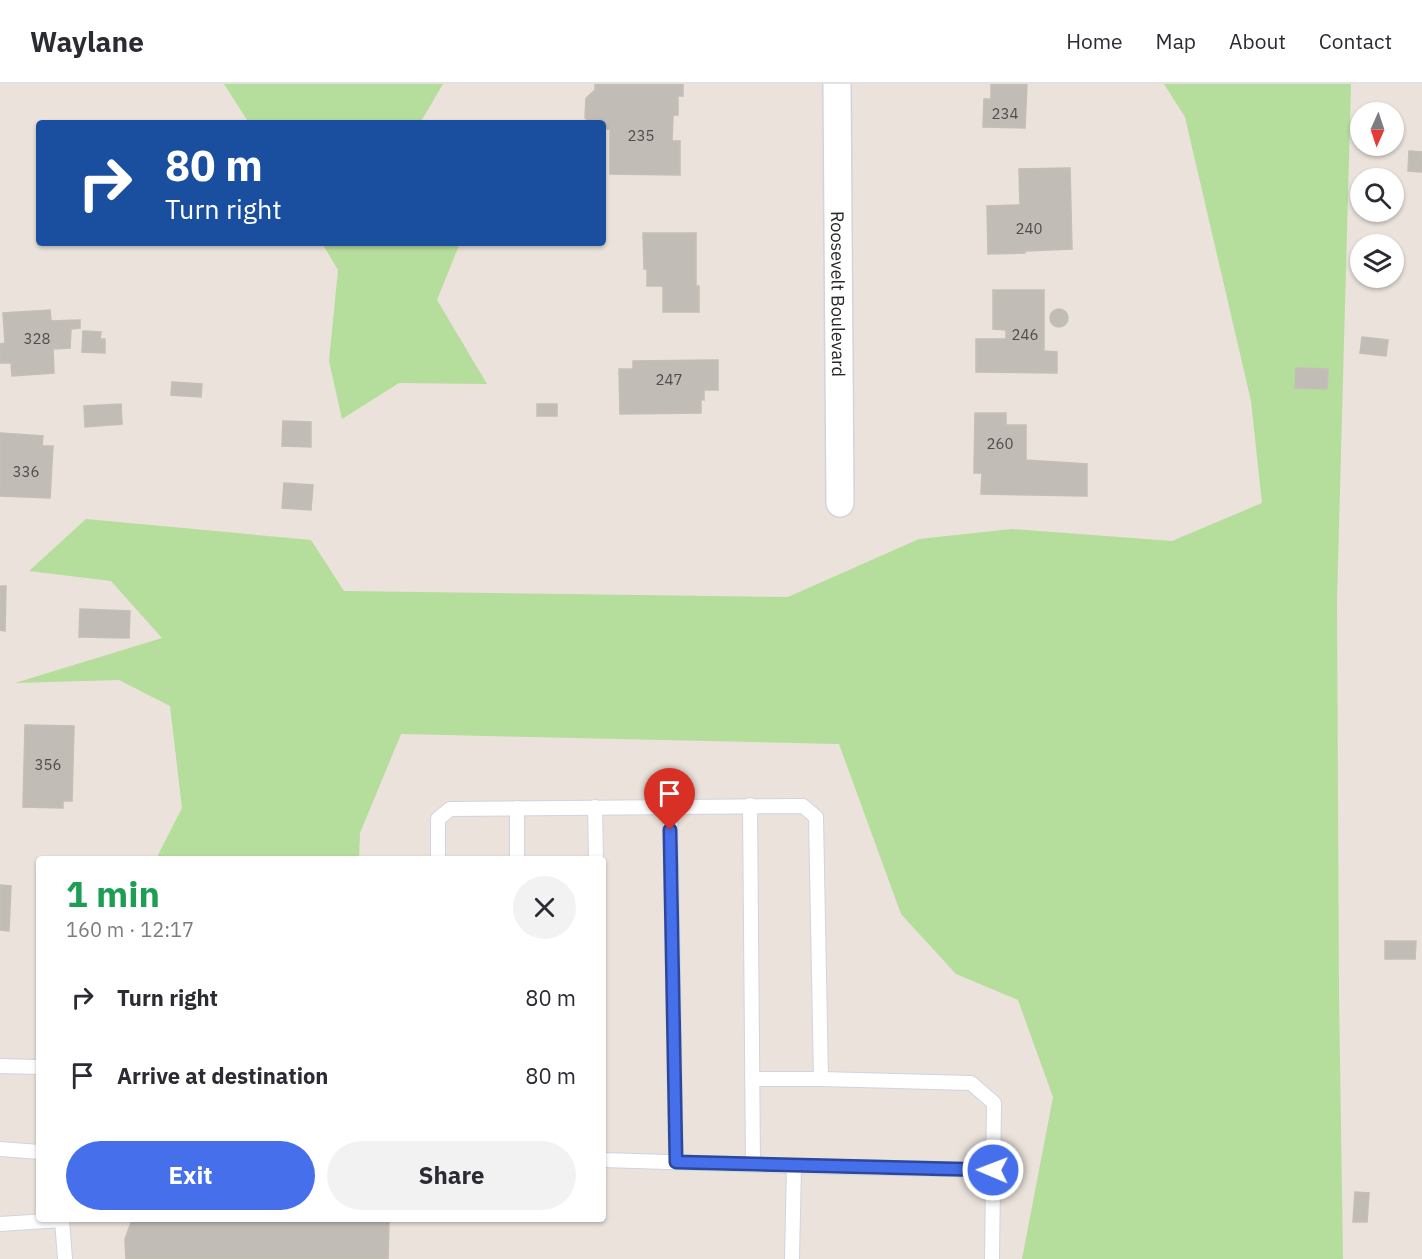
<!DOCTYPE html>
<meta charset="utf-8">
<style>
body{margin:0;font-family:"IBM Plex Sans",sans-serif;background:#f2f2f3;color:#2b2b33;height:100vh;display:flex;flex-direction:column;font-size:22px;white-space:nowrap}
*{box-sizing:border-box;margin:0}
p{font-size:20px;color:#7c7c81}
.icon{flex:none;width:33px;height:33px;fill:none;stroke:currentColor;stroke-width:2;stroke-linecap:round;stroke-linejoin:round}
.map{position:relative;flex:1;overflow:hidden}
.sheet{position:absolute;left:36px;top:772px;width:570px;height:366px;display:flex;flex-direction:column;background:#fff;border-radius:6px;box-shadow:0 2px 4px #0004}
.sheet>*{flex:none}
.hud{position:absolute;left:36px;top:36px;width:570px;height:126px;border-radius:6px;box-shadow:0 2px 4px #0004;background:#1a4fa0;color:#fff;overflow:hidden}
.needle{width:39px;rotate:183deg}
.fabs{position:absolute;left:1350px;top:18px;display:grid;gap:12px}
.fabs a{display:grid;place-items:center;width:54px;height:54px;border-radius:50%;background:#fff;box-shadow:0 2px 4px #0004;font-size:30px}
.pin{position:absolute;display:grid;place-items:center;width:51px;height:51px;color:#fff;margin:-62px -26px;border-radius:50% 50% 50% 0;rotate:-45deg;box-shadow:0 0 6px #0007}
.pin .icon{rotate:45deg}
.me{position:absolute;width:66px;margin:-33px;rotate:271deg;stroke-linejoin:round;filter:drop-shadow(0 0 4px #0008)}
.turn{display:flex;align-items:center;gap:21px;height:126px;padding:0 30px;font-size:27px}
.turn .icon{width:78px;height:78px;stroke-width:2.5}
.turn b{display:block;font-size:42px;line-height:51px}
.round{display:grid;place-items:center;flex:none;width:63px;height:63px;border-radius:32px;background:#f2f2f3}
.headline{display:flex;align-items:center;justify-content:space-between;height:102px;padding:0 30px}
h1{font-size:36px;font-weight:800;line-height:45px;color:#1e9e55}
.button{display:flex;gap:12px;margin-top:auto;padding:12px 30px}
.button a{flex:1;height:69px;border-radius:36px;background:#466fec;color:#fff;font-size:24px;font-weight:800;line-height:69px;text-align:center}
.button a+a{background:#f2f2f3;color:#2b2b33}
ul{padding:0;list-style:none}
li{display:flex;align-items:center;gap:18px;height:78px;padding:0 30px}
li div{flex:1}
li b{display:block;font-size:22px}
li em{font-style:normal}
header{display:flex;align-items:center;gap:36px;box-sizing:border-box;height:84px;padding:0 30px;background:#fff;border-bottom:2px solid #e1e1e2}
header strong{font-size:28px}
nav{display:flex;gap:33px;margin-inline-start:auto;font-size:21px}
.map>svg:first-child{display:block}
.green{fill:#b5dd9b}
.building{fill:#c2bcb7;stroke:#c5beb5;stroke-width:1.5}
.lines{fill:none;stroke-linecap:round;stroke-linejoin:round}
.lane-casing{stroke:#d0d4e0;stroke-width:16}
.street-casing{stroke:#d0d4e0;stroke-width:30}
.lane{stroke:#fff;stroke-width:14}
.street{stroke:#fff;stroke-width:27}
.route-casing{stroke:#2e4899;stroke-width:15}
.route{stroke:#466fec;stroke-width:10}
.labels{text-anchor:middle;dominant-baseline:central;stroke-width:5;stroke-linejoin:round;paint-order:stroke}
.number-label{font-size:15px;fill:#4e4d4c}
.street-label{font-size:18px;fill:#282828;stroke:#fff}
</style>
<header>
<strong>Waylane</strong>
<nav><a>Home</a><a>Map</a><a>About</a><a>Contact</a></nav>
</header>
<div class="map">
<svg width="1422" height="1175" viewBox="0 0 1422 1175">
<rect width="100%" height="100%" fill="#eae2db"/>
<g class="green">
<path d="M224,0H443L420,39H249Z"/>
<path d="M1164,0H1351L1337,516L1339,911L1343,1175H1022L1053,1013L1018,916L956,890L901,830L839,660L401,650L360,749L359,775H156L182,724L170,622L119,596L15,599L162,554L111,497L29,487L86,435L311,456L344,507L788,513L919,455L1012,445L1172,457L1262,419L1251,317L1185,33Z"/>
<path d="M322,159H460L437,216L487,300L399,299L342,335L329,277L338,186Z"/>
</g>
<g class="building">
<path d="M595,0H683V12H678V31H673L672,57H680V91L610,90V45H603V39H591L585,34L586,14L595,6Z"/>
<path d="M991,0H1027L1025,44L983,43L984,15H991Z"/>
<path d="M1409,67L1422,68V88L1408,87Z"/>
<path d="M1070,84L1072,165L1025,167V169L988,170L987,122L1020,121L1019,85Z"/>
<path d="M643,149H696V202H699V228H663V202H647V185H644Z"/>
<path d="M993,206H1044V267L1057,268V289L976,288V255H1006V246L993,245Z"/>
<circle cx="1059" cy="234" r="9"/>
<path d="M50,226L51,237L80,236V244L71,245L70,264L53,265L54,289L12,292L11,279H0V260L5,259L3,229Z"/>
<path d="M83,247L101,248L100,255H105V269L82,268Z"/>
<path d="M1362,253L1388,256L1386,272L1360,269Z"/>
<path d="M718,276V306H704V316L701,315V329L620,330L619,285H633V277Z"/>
<path d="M1296,284L1328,285L1327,305L1295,304Z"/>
<path d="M172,298L202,300L201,313L171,311Z"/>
<path d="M121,320L122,340L85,343L84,322Z"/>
<rect x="537" y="320" width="20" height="12"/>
<path d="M975,329H1006V341H1026V376L1087,380V412L981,410L982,389H974Z"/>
<path d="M283,337L311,338V363L282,362Z"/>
<path d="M0,349L43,352L42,362H53L50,414L0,412Z"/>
<path d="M284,399L313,401L311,426L282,424Z"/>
<path d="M0,502H6L5,547L0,546Z"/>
<path d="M80,525L130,527L129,554L79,553Z"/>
<path d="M25,641L74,642L72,717H63V724L23,723Z"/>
<path d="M0,801L11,802L9,847L0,846Z"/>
<path d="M1385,857H1416L1415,875H1385Z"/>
<path d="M1355,1108L1369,1109L1367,1138H1353Z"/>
<path d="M132,1136H389L388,1175H126L125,1155Z"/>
</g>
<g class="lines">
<defs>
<g id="lane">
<path d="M750,721L753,1081"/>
<path d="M670,722L676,1078"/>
<path d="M595,723L596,776"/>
<path d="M517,724V776"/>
<path d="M438,776V735L450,725L803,722L816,733L821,995L971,999L994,1019L992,1175"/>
<path d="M0,982L39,983"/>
<path d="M752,995H821"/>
<path d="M0,1065L39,1068"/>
<path d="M603,1076L794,1082L792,1175"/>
<path d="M794,1082L993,1086"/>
<path d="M62,1136L65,1175"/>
<path d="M0,1140L62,1136"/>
</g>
<g id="street">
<path id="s1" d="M837,0L840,419"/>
</g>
</defs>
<use href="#lane" class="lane-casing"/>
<use href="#street" class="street-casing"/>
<use href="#lane" class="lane"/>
<use href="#street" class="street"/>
</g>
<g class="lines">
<defs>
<path id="route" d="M670,746L676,1078L993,1086"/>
</defs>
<use href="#route" class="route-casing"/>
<use href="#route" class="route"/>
</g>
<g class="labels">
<g class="number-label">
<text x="1005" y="29">234</text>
<text x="641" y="51">235</text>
<text x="1029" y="144">240</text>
<text x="1025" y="250">246</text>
<text x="37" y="254">328</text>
<text x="669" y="295">247</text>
<text x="1000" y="359">260</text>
<text x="26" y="387">336</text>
<text x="48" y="680">356</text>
</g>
<g class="street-label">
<text stroke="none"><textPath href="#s1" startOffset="210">Roosevelt Boulevard</textPath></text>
</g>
</g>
</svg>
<div class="fabs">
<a><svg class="needle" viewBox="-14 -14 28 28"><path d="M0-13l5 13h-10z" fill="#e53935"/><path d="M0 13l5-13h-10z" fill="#7c7c81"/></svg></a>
<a><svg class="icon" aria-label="search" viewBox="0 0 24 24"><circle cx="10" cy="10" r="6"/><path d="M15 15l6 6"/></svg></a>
<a><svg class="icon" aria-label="layers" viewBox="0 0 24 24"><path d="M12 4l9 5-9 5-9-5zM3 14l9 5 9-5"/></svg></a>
</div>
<div class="pin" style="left:670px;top:746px;background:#d93025"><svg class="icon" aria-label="arrive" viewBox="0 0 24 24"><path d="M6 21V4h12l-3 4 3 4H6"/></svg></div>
<svg class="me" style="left:993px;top:1086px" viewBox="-20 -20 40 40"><circle r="17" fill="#466fec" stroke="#fff" stroke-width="3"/><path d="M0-11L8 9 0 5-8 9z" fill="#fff"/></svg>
<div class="hud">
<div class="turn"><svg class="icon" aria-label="right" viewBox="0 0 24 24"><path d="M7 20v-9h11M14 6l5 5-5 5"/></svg><div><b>80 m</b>Turn right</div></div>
</div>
<section class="sheet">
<div class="headline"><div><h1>1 min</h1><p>160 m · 12:17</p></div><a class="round"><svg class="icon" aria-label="close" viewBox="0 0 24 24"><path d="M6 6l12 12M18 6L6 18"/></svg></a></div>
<ul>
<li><svg class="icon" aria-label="right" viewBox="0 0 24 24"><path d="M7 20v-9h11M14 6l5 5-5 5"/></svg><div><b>Turn right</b></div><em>80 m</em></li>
<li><svg class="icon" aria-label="arrive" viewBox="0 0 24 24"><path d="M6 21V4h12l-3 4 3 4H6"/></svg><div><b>Arrive at destination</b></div><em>80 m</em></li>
</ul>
<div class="button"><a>Exit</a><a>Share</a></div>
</section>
</div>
